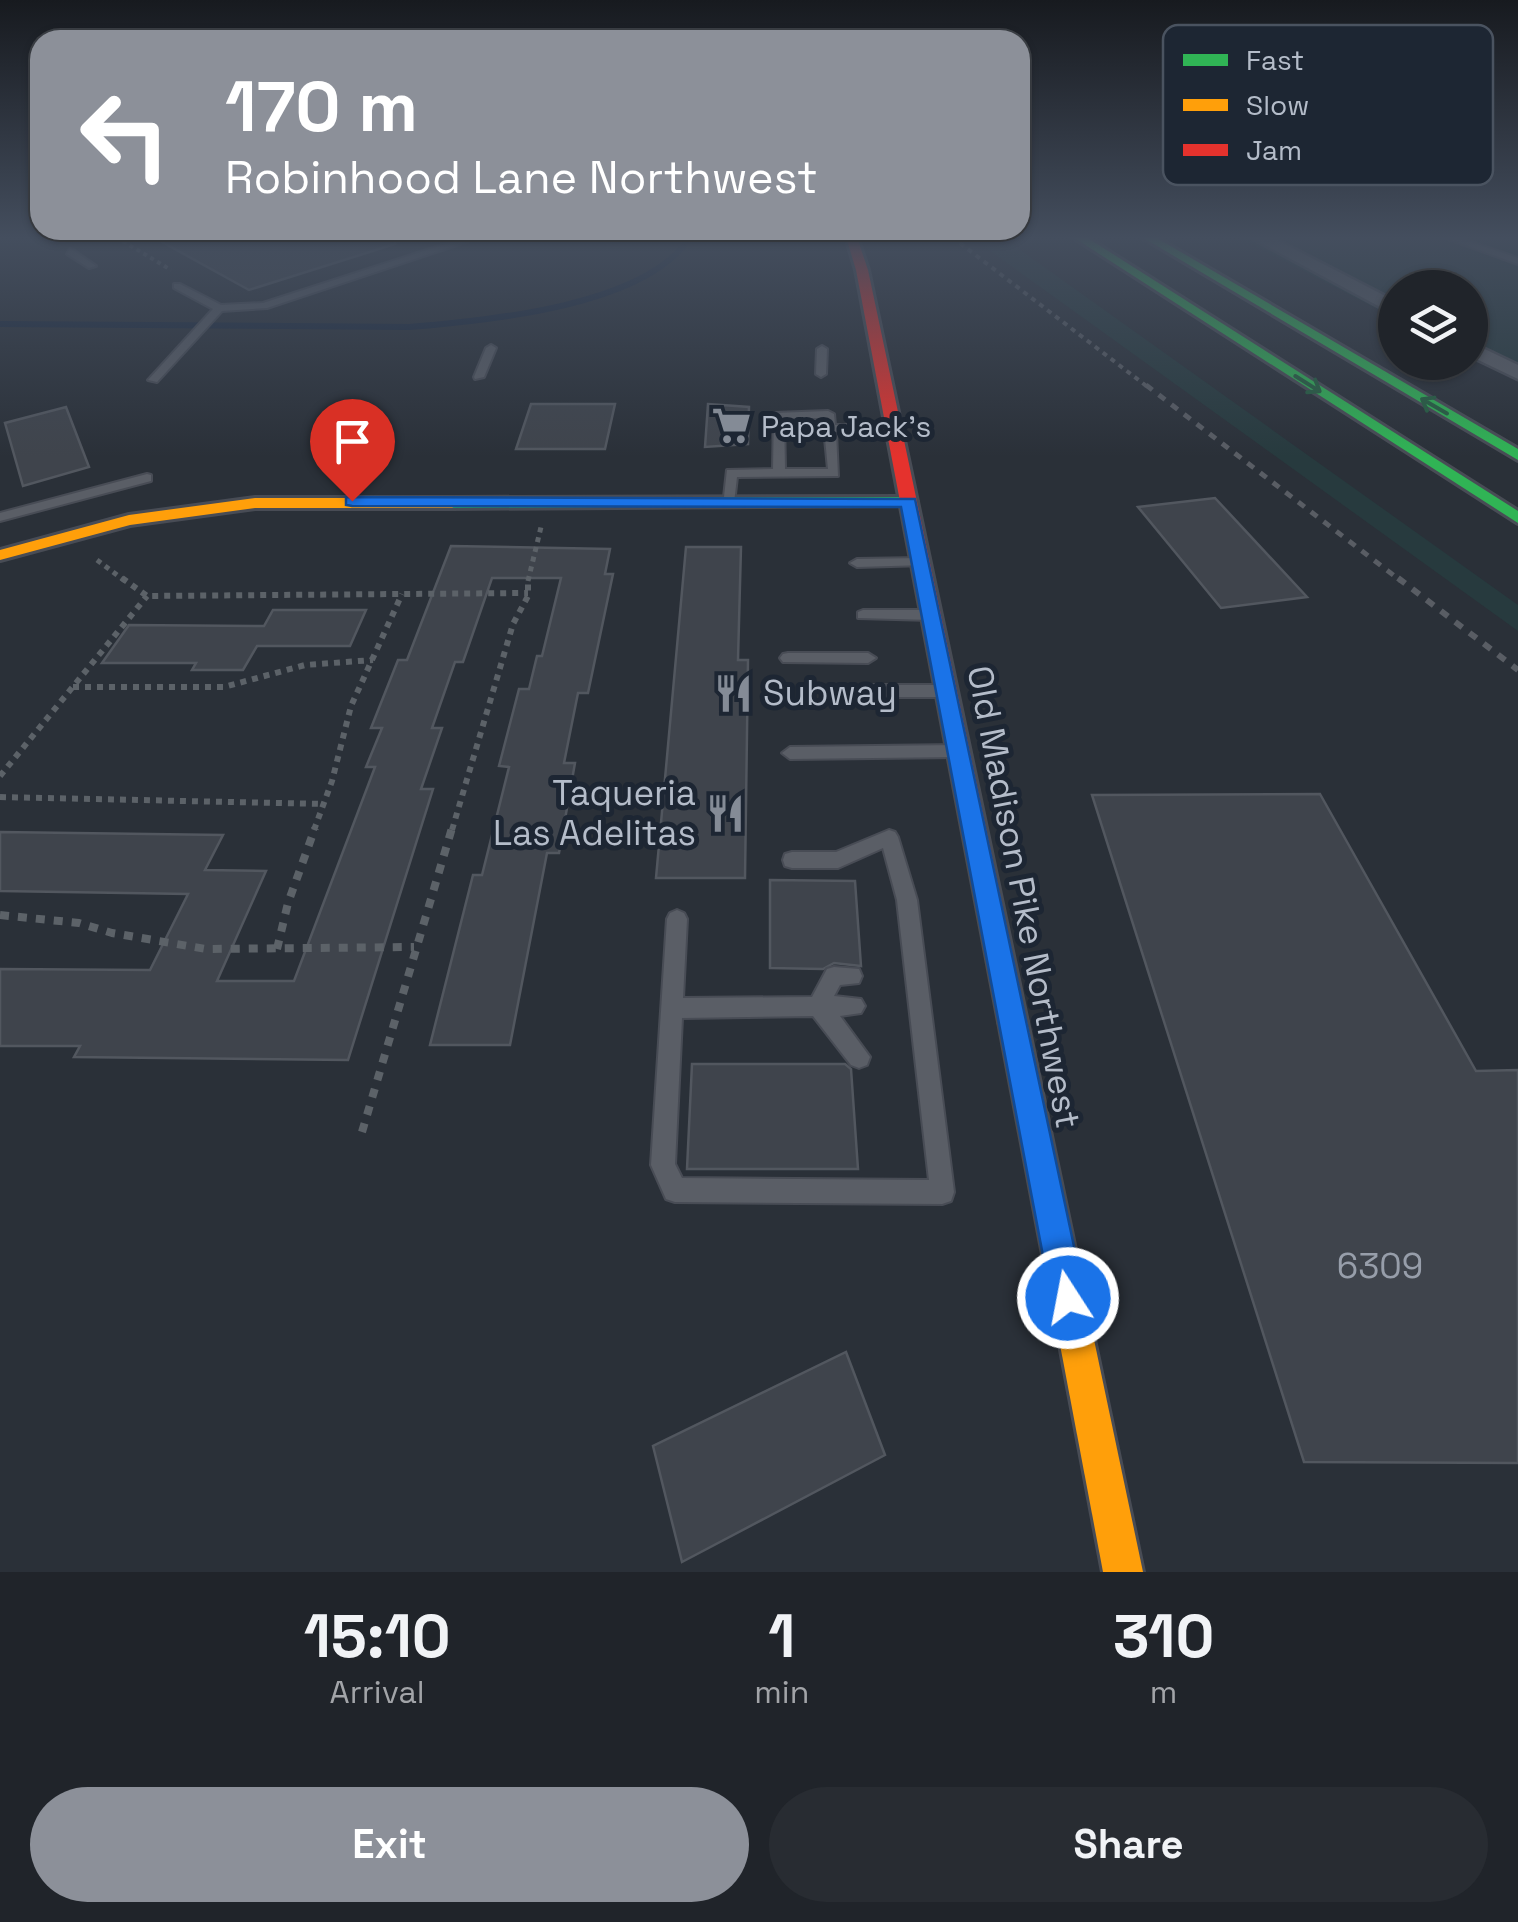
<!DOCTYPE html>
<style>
body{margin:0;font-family:"Space Grotesk",sans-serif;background:#282c32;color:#f1f3f6;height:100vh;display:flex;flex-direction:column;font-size:38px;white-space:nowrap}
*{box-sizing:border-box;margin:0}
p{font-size:32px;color:#a2a4a8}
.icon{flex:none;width:55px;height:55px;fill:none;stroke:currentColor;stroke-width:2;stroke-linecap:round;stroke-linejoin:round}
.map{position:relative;height:1572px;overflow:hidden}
.details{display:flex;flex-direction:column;background:#20242a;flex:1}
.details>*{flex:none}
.hud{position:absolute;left:30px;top:30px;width:1000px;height:210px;border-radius:30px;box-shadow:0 2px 8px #0004,0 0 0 2px #3d4147;background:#8c9099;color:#fff;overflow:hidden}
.tools{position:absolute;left:1378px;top:270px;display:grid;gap:20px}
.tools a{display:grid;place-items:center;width:110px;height:110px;border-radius:50%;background:#20242a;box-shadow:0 2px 8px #0004,0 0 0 2px #3d4147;font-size:50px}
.pin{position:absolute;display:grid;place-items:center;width:85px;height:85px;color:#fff;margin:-102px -42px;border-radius:50% 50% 50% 0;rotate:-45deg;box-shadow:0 0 10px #0007}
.pin .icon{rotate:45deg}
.me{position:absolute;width:110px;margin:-55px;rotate:349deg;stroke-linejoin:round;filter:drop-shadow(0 0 8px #0008)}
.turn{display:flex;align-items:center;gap:35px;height:210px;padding:0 30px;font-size:45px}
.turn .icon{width:130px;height:130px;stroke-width:2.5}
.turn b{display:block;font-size:70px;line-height:85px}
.eta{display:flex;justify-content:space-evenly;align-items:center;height:170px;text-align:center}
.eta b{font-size:60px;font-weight:600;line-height:70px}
.cta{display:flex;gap:20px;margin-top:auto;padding:20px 30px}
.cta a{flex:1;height:115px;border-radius:60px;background:#8c9099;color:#fff;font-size:40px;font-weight:600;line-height:115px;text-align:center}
.cta a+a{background:#282c32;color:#f1f3f6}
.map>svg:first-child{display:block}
.green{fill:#273a3e}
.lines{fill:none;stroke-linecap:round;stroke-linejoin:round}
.stream{stroke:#19273c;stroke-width:6}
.building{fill:#3f444c;stroke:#52575f;stroke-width:2.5}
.lane-casing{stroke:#484c55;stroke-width:4}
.street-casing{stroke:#484c55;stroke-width:5}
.fast-casing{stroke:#484c55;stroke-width:6}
.slow-casing{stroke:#484c55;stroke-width:6}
.jam-casing{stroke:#484c55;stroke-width:6}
.path-far3{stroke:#5c6268;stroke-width:4;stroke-dasharray:4 4;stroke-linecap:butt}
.path-far2{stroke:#5c6268;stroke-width:5;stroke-dasharray:5 5;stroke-linecap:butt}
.path-far1{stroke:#5c6268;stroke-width:6;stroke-dasharray:6 6;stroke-linecap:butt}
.path{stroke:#5c6268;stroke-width:8;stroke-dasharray:9 9;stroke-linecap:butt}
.lane{fill:#5a5e66;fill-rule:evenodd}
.street{fill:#5a5e66;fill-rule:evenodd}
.fast{fill:#30b455;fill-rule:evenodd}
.slow{fill:#ff9f0a;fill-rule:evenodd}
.jam{fill:#e5322d;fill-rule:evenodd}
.rail-far2{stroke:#595d64;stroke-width:4;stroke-dasharray:5 5;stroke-linecap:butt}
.rail-far1{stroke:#595d64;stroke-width:5;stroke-dasharray:8 8;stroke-linecap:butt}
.rail{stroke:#595d64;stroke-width:6;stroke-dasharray:9 9;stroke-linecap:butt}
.oneway{stroke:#255f41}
.route{fill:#1a73e8;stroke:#114b97;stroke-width:2.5}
.labels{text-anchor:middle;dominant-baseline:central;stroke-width:10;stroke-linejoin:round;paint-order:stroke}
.far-poi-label{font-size:30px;fill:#b4bcc9;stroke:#1d2633;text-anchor:start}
.poi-label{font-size:35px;fill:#b4bcc9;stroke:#1d2633;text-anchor:start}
.street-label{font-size:35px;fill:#b4bcc9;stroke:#1d2633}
.near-number-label{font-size:35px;fill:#979eaa}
.key{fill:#1d2633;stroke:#4a5360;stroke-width:2.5}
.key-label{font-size:28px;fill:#b4bcc9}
</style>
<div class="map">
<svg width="1518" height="1572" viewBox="0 0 1518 1572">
<rect width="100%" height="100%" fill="#2a3038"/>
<g class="green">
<path d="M971,237H1002L1518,605V631Z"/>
<path d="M1238,237H1518V381L1470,356V288H1395V318Z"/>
</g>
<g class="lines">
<path class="stream" d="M0,324L410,327C487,320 646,307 690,237"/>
</g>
<g class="building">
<path d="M153,237H394L395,244L249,290Z"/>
<path d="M531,404H615L605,449H516Z"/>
<path d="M708,404L749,407L748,444L705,447Z"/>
<path d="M66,407L89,467L23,486L5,423Z"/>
<path d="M1215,498L1307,597L1221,608L1138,507Z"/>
<path d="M451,546L610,549L605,574H613L588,693H578L564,763H575L559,853H547L510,1045H430L473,875H482L509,767L499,766L519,689H529L537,656H542L561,578H492L463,662H455L432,728H442L421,789H433L348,1060L74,1057L80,1046H0V969L150,970L188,894L0,891V832L223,835L205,870L266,871L217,981H294L375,767H366L382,728H371L398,660H407Z"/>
<path d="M686,547H741L738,660H748L745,878H656Z"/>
<path d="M273,610H366L350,646H257L243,670H192L196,663H102L129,625L264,626Z"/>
<path d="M1320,794L1476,1071L1518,1070V1463L1304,1462L1092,795Z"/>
<path d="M770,880L855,881L861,966L834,963L823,969L770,968Z"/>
<path d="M692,1064H845L851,1069L858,1169H687Z"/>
<path d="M846,1352L885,1455L682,1562L653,1446Z"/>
</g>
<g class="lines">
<defs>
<g id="lane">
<path d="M467,237H481L267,308L222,311L157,382L148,380L213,309L174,288V284H180L221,305L263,303Z"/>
<path d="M1443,237H1456L1518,258V264Z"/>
<path d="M70,249L73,250L96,266L89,268L67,254Z"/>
<path d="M491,345L496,348L484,377L475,379L474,377L486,348Z"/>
<path d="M822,346L827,349L826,374L821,377L816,374L817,349Z"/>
<path d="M828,411L834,414L835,425H893L899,428L893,431L836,432L838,476L737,477L734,503L723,506L727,470L773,469L774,413ZM784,418H823L828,469H785Z"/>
<path d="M147,474L151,475V481L0,521V513Z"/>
<path d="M921,558L926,559V565L857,567L850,563L857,559Z"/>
<path d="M863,610H932L939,615L932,620L858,618V612Z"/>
<path d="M788,653H868L876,658L868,663L783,662L780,658L783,654Z"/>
<path d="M873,685H947L955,691L947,697H873L865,691Z"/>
<path d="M958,745L966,751L958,757L790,759L782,753L790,747Z"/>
<path d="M889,830L895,832L898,837L917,900L954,1192L951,1201L942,1204L675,1202L666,1199L651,1165L667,919L670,913L677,910L684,913L687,919L683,998L812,997L827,969L834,967L859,969L862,976L859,983L840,985L834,996L861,999L865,1006L861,1013L840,1016L870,1057L867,1065L859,1068L851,1065L813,1016L682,1018L675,1164L682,1178L929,1180L897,900L883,848L838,868H792L785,866L783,860L785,854L792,852H836Z"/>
</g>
<g id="street">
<path d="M1250,237H1271L1395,301V315Z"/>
<path d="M1470,342L1518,365V379L1470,356Z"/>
</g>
<g id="fast">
<path d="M1073,237H1086L1518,511V523Z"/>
<path d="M1142,237H1155L1518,449V460Z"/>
<path d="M909,497L917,502L915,505L452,508L444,503L452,498Z"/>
</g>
<g id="slow">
<path d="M255,498H452L460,503L452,508H255L130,525L0,560V550L129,515Z"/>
<path d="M1013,1009L1023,1013L1027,1022L1143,1572H1103L999,1022L1003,1013Z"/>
</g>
<path id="jam" d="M846,237H857L868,270L1027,1022L1023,1031L1013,1035L1003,1031L999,1022L856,270Z"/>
</defs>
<use href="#lane" class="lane-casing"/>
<use href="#street" class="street-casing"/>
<use href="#fast" class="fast-casing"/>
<use href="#slow" class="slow-casing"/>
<use href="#jam" class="jam-casing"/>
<path class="path-far3" d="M116,237L171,270"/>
<g class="path-far2">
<path d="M97,560L125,581"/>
<path d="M528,581L541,527"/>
</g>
<g class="path-far1">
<path d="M122,578L147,596L528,593"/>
<path d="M73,687H224L305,665L373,660"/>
<path d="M0,776L147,596"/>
<path d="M0,797L324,804"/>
<path d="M314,830L332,781L351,706L402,594"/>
<path d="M452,830L513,624L528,596V578"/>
</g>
<g class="path">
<path d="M0,915L79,923L112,933L206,949L414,947"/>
<path d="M277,949L288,903L315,828"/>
<path d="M362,1132L452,828"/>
</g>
<use href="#lane" class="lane"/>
<use href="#street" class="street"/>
<use href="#fast" class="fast"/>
<use href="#slow" class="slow"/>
<use href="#jam" class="jam"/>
<path class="rail-far2" d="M952,237L1149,388"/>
<path class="rail-far1" d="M1146,385L1401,581"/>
<path class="rail" d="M1398,578L1518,670"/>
</g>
<defs><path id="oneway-shaft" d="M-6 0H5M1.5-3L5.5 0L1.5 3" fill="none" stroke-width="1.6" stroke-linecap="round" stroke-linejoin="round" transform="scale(2.5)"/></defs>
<g class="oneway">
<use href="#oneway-shaft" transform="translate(1308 384) rotate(32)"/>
<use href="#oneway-shaft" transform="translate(1434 406) rotate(-150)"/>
</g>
<linearGradient id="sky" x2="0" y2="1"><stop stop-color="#171a1f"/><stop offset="0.52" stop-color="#444e5e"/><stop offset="1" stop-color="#444e5e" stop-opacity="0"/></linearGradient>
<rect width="1518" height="457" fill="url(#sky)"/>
<path class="route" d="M346,497L915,499L1085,1298L1080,1310L1068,1315L1056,1310L1051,1298L901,507L352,506L346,505Z"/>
<defs>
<symbol id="supermarket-bare" viewBox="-9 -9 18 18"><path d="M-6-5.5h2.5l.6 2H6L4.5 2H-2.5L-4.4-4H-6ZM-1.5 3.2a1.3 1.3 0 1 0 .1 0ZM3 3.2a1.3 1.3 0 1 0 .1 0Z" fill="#848b96" stroke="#1d2633" stroke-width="2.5" paint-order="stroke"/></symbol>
<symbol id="restaurant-bare" viewBox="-9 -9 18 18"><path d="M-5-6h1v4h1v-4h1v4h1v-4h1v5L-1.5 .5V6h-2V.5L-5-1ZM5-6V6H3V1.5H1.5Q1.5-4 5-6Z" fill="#848b96" stroke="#1d2633" stroke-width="2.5" paint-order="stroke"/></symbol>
</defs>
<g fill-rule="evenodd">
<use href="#supermarket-bare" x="704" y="398" width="55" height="55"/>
<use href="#restaurant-bare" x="706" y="666" width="55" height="55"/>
<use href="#restaurant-bare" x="698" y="786" width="55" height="55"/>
</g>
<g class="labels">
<g class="far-poi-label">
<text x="761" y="426">Papa Jack's</text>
</g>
<g class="poi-label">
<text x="763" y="693">Subway</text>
<text x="696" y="793" text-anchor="end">Taqueria<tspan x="696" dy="40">Las Adelitas</tspan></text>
</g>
<g class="street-label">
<text transform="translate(1024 897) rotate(79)">Old Madison Pike Northwest</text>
</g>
<g class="near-number-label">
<text x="1380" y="1266">6309</text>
</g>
</g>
<rect x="1163" y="25" width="330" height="160" rx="15" class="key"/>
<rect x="1183" y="54" width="45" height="12" fill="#30b455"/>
<rect x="1183" y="99" width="45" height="12" fill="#ff9f0a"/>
<rect x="1183" y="144" width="45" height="12" fill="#e5322d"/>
<g class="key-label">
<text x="1246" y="70">Fast</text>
<text x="1246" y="115">Slow</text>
<text x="1246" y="160">Jam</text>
</g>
</svg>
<div class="tools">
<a><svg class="icon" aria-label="layers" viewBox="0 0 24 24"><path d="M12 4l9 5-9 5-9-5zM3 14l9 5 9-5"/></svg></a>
</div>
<div class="pin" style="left:352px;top:501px;background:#d93025"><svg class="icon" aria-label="arrive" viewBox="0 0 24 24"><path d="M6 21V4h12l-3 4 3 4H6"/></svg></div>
<svg class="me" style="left:1068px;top:1298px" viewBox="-20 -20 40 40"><circle r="17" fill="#1a73e8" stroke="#fff" stroke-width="3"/><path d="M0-11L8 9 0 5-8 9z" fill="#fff"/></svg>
<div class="hud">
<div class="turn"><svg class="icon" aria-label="left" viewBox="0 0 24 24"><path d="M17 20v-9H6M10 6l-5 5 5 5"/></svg><div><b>170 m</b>Robinhood Lane Northwest</div></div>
</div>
</div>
<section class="details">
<div class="eta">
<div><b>15:10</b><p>Arrival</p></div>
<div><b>1</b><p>min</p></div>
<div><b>310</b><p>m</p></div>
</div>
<div class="cta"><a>Exit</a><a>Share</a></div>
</section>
